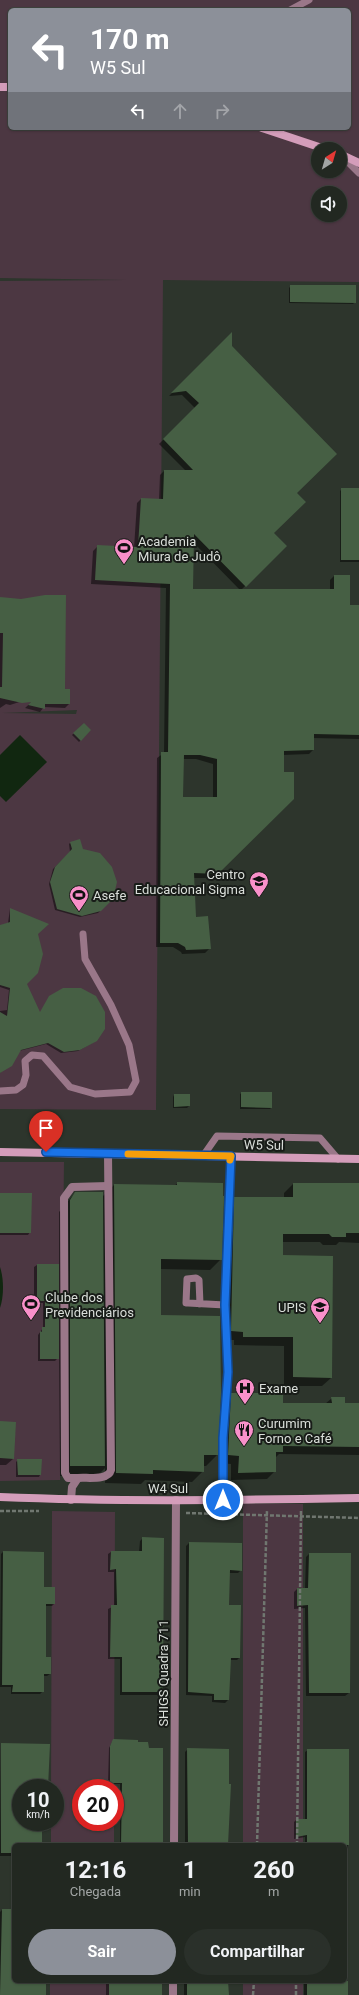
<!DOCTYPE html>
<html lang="pt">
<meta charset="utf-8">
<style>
body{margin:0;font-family:Roboto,sans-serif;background:#2a302a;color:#f1f3f6;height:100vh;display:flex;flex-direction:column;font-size:15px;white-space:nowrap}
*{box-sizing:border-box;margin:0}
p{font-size:13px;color:#a2a6a5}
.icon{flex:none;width:22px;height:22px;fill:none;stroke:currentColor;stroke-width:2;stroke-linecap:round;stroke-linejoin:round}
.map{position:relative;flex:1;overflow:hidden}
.side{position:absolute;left:12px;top:1843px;width:335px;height:140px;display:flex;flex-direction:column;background:#222821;border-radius:6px;box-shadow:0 1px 3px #0004,0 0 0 1px #3f443f}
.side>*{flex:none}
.banner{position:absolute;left:8px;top:8px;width:343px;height:122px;border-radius:6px;box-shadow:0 1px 3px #0004,0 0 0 1px #3f443f;background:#8c9099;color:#fff;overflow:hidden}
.needle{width:26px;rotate:37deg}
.buttons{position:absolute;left:311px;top:142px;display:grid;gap:8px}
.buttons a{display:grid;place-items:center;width:36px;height:36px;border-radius:50%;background:#222821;box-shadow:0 1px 3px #0004,0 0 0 1px #3f443f;font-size:20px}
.speed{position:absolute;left:12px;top:1779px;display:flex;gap:8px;font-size:20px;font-weight:700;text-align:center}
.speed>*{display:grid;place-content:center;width:52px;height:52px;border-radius:50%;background:#222821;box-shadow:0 1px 3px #0004,0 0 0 1px #3f443f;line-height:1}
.speed small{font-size:10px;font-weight:400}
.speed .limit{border:6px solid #d22;background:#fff;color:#111}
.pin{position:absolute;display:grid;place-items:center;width:34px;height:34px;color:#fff;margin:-41px -17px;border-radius:50% 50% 50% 0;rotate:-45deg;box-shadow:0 0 4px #0007}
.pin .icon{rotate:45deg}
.me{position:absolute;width:44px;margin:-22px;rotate:0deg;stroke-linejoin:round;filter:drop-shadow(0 0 3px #0008)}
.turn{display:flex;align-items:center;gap:14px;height:84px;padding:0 16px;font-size:18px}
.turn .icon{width:52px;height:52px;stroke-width:2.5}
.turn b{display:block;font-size:28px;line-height:34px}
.lanes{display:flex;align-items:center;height:38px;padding:0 16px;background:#0003;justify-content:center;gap:20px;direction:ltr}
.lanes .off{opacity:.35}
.eta{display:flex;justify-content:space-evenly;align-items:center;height:68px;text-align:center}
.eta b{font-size:24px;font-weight:700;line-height:28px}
.button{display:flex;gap:8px;margin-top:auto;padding:8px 16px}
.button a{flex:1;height:46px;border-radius:24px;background:#8c9099;color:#fff;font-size:16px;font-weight:700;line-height:46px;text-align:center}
.button a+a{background:#2a302a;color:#f1f3f6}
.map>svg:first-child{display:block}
.green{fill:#4c3742;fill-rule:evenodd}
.water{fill:#112710}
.shadow{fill:#0007;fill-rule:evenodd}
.building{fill:#465f44;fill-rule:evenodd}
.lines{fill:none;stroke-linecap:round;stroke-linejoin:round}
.path{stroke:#707770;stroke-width:2.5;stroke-dasharray:4 2;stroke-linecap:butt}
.lane{stroke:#9a7789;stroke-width:7}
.street{stroke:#9a7789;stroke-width:8}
.secondary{stroke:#d49dba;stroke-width:8}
.route-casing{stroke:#114b97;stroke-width:10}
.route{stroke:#1a73e8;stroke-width:7}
.slow{stroke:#f59e0b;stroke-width:7}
.labels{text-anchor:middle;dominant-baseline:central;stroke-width:4;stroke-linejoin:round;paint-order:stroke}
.poi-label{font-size:13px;fill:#dadfda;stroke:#181c18;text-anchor:start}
.street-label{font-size:13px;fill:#dadfda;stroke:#181c18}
</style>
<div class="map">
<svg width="359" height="1995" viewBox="0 0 359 1995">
<rect width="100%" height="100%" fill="#2d352c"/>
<g class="green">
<path d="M0,0H359V282L163,280L156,1110L0,1109V281L126,280L0,278ZM10,10H349V128H10ZM318,149H340V171H318ZM318,193H340V215H318ZM77,710L76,714L2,713Z"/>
<path d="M0,1162H64L60,1480L0,1481Z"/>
<rect x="243" y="1504" width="60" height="341"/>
<path d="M52,1511L115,1512L114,1788H81V1822H114V1845H51V1822H55V1788H51Z"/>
<rect x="50" y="1981" width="63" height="14"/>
<rect x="243" y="1981" width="60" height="14"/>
</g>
<g class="water">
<path d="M20,735L47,762L6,802L0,796V755Z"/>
<path d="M0,1267C4,1279 4,1296 0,1308Z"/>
</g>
<g class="shadow">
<path d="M291,286L355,302L353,304L289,303V288Z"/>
<path d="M231,335V347L296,493L273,533L286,546L241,590H330V580L334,576L350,606H359V739L313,738V750L309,754L283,755V773L293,799L213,878H194L195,918L210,948L205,953L182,954L181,952L173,947H156L157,758L164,753L166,588L91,584L93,551L98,546L134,548L137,503L141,499L159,500L160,475L164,471H186L159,444L195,408L182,395L169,396ZM193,542L240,590H192ZM183,759H196L213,764V798H182Z"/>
<path d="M342,489H359V562H340V491Z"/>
<path d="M0,597L64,690L69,704L65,708L44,707L40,712L25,708L38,696L10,705L6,704L0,708Z"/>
<path d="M84,724L90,730L79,742L72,735Z"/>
<path d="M70,843L82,850L112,899L98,913L80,917L55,910L49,884L53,869L70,852L69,844Z"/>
<path d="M10,909L37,934L26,984L39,1013L94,1042L78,1051L61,1053L46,1044L19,1051L0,1073V1011L7,1010L9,990L0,987V926L8,923Z"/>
<path d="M242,1093L272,1107L270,1109H240V1094Z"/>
<path d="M174,1095L189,1106L187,1108H173V1097Z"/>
<path d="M178,1183L221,1259L210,1270L160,1269V1316L217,1455L206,1466H203V1471L192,1482L145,1480L141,1484L105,1483V1468L94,1479V1477L60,1476L59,1357L55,1361H38V1335L43,1328V1303H34V1267L37,1265H59V1212L75,1193L102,1197L114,1185L174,1186Z"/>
<path d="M293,1184H359V1243L339,1242L336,1245H323L320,1242H282V1256L331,1378L322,1386H284V1346L234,1345V1340H223L226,1207L235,1198H284V1193Z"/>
<path d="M0,1194L30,1232L28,1235H0Z"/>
<path d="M232,1394L282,1404H325L332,1398L344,1404H359V1455L279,1454L275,1458V1471L267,1479L231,1480V1464L220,1463L224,1402Z"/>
<path d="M0,1422L13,1459L6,1465H0Z"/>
<path d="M18,1460H41L40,1475L39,1477H16V1462Z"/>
<path d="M143,1538L162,1692L159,1695H120V1659H108V1609L114,1606V1572H108V1554L111,1552H139L140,1541Z"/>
<path d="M189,1543L241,1570L238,1573H229L228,1606L240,1657L237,1660H230L228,1700L225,1703L212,1702V1696L186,1695V1546Z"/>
<path d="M3,1552L43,1553V1588L54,1604L52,1606H45V1658L50,1674L47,1676H43V1691L40,1694H11V1687H0L1,1554Z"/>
<path d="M309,1554L349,1693L345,1696H306L305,1608L294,1609V1592L297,1589H305L306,1557Z"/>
<path d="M112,1742L162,1845H120V1784H108L109,1748Z"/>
<path d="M1,1744L47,1788H21V1822H42V1845H14V1856H0Z"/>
<path d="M188,1749L227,1845H185V1752Z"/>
<path d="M308,1750H348V1861L346,1863L345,1845H305V1837L294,1839V1822L296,1820H305V1752Z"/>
<path d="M2,1910H14V1981H45V1995H0V1912Z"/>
<path d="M345,1914H347V1995H304V1981H345Z"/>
<rect x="106" y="1981" width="56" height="14"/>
<rect x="184" y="1981" width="44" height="14"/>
</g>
<g class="building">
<path d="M290,285H356V303L290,302Z"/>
<path d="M232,332V346L337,454L297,493L306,502L274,533L287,546L246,587L194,534L193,589H334V575H350V605H359V735L314,734V750L284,751V772H294V799L218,874L194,873L196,917L208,916L211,949L186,950L185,947L178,943H160L161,752H168L170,584L95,580L97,545L138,547L141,498L163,499L164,470H193L163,439L199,403L186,391L171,393ZM184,755H200L217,759V797H183Z"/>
<rect x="341" y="488" width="18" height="72"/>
<path d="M45,595H66L65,689H70V704H45V709L28,705L31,702L22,703L0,698V687H2L3,633H0V597L21,599Z"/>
<path d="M84,723L91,730L81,741L73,733Z"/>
<path d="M80,839L83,849L100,853L112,867L117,882L113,899L101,911L82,916L57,909L50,882L55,867L72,849L70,842Z"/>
<path d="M10,908L49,924L38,934L43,954L38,973L27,984L40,1012L49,996L63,988H81L96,996L105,1012V1029L97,1041L80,1050L64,1052L48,1043L21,1050L12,1066L0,1073V1012L7,1016L10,988L0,985V925L10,922Z"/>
<path d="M241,1092H272V1108L241,1107Z"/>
<path d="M174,1094H190V1106L174,1107Z"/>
<path d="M177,1182L223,1183V1196H224L222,1260L161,1259V1315L220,1316L221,1393L218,1455H204V1472L153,1470V1474L116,1473L114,1184L177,1185Z"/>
<path d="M293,1183H359V1233H346V1237H332L329,1234H283V1255L333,1256L332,1378L293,1377V1337H243V1332L231,1331L234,1197H293Z"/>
<path d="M75,1192H103L105,1470V1466H70V1200Z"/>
<path d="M0,1193H32L31,1233H0Z"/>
<path d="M37,1264H59V1359H40V1331L42,1332V1327H45V1301H37Z"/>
<path d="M231,1393H283V1403H332L331,1397H345V1403H359V1447L283,1446V1452H276V1472L238,1473L239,1456L228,1455Z"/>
<path d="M0,1421L16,1422L14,1459L0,1458Z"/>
<path d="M17,1459H42L41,1475H18Z"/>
<path d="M142,1537L164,1538L163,1692H122V1657H110L111,1605H117L116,1569L110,1570L111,1551H142Z"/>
<path d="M189,1542L242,1543V1571L230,1570L229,1605H241L240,1658H231L229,1700H214V1694L188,1692Z"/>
<path d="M3,1551L44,1552V1587H55V1604H46V1657H51V1674H44V1692H12L13,1685H2Z"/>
<path d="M309,1553H351L350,1693H309L308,1605L297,1606V1588H308Z"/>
<path d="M113,1739L138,1740V1742H148L149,1748H163V1845H121L122,1783H110V1746Z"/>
<path d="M1,1743L50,1744L48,1788H21V1822H42V1845H14V1853H1Z"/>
<path d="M187,1748L229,1749V1784H231L228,1845H188Z"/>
<path d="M307,1749H349V1845H307V1835L296,1837V1819H307Z"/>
<path d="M2,1909H14V1981H46V1995H0Z"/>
<rect x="109" y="1981" width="53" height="14"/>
<path d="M187,1981H228L229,1995H187Z"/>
<rect x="307" y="1981" width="41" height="14"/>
</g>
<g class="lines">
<g class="path">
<path d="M0,1511H39"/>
<path d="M186,1513L359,1518"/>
<path d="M257,1845L267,1510"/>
<path d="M297,1845L301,1510"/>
<path d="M253,1995L254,1981"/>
<path d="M296,1995V1981"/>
</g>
<g class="lane">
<path d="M290,10L309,0"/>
<path d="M342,156L359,173"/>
<path d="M0,1091L16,1090L23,1085L26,1075L25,1061L32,1055L43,1056L70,1087L95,1094L130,1092L136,1081L129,1045L111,1005L85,959L83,934"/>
<path d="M203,1156L217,1136L320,1138L338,1159"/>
<path d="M200,1304L199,1280L196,1278L187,1279L186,1303H188L225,1305L228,1372L223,1438V1501"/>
<path d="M225,1305L231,1156"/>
</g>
<g class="street">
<path d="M78,1478H68L65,1473L64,1198L72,1187L108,1186"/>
<path d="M71,1500L72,1487L78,1478C87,1477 108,1481 111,1470L108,1153"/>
<path d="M174,1845L176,1500"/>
<path d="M173,1995V1981"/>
</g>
<g class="secondary">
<path d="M0,87H10"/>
<path d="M262,128L325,149"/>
<path d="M340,154L359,163"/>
<path d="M0,1152L359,1159"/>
<path d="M0,1497C120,1502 239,1500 359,1498"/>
</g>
</g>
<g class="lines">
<defs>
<path id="route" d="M46,1152L231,1156L225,1305L228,1372L223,1438V1500"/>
</defs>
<use href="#route" class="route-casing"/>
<use href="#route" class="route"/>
<path class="slow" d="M128,1154L231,1156L230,1160"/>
</g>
<defs>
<symbol id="stadium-pin" viewBox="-11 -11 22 30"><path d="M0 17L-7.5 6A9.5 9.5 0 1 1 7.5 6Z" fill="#f990ca" stroke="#181c18"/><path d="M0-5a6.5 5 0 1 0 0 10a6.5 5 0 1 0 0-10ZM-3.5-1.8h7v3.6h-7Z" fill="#111"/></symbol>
<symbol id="school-pin" viewBox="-11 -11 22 30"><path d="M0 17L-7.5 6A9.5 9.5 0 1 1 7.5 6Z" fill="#f990ca" stroke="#181c18"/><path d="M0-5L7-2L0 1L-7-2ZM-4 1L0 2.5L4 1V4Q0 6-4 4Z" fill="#111"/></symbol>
<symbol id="university-pin" viewBox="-11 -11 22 30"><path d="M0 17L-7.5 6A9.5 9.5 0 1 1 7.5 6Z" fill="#f990ca" stroke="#181c18"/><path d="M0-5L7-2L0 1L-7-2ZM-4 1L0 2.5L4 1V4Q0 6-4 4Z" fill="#111"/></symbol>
<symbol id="hospital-pin" viewBox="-11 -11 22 30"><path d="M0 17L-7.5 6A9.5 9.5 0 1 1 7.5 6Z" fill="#f990ca" stroke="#181c18"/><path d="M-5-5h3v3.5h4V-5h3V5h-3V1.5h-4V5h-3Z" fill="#111"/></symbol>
<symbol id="restaurant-pin" viewBox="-11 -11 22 30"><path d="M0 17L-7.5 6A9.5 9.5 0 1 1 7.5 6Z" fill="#f990ca" stroke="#181c18"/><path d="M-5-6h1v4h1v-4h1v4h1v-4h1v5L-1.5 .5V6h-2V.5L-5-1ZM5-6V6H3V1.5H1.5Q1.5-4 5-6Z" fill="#111"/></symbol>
</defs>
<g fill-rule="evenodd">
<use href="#stadium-pin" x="113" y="537" width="22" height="30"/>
<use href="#school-pin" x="248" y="870" width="22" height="30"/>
<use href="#stadium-pin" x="68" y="884" width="22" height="30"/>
<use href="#stadium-pin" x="20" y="1293" width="22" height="30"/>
<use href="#university-pin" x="309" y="1296" width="22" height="30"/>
<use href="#hospital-pin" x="234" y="1377" width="22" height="30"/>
<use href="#restaurant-pin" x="233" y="1419" width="22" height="30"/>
</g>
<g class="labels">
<g class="poi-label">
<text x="138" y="541">Academia<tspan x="138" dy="15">Miura de Judô</tspan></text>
<text x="245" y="874" text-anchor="end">Centro<tspan x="245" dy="15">Educacional Sigma</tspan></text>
<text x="93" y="895">Asefe</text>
<text x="45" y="1297">Clube dos<tspan x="45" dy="15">Previdenciários</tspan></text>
<text x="306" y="1307" text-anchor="end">UPIS</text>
<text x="259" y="1388">Exame</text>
<text x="258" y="1423">Curumim<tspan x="258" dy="15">Forno e Café</tspan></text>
</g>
<g class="street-label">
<text transform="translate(264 1145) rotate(1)">W5 Sul</text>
<text x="168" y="1488">W4 Sul</text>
<text transform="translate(163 1673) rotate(-90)">SHIGS Quadra 711</text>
</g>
</g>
</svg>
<div class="buttons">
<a><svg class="needle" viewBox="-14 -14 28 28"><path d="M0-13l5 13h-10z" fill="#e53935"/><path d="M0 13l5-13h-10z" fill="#a2a6a5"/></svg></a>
<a><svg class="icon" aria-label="sound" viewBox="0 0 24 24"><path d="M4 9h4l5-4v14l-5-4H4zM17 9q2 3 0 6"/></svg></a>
</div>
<div class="speed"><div>10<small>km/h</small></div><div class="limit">20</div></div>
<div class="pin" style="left:46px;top:1152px;background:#d93025"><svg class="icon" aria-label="arrive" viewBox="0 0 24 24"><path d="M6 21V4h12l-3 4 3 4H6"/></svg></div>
<svg class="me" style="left:223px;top:1500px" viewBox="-20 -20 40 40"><circle r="17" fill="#1a73e8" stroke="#fff" stroke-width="3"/><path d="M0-11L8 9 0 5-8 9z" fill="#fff"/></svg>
<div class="banner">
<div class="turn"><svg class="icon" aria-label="left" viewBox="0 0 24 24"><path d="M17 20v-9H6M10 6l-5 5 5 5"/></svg><div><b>170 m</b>W5 Sul</div></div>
<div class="lanes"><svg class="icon" aria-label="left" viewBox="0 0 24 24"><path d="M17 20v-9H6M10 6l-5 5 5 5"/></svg><svg class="icon off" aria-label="ahead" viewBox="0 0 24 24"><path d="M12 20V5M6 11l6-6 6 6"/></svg><svg class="icon off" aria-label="right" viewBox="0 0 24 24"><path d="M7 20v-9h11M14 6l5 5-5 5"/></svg></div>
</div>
<section class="side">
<div class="eta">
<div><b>12:16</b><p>Chegada</p></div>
<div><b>1</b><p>min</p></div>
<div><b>260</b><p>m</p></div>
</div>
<div class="button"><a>Sair</a><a>Compartilhar</a></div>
</section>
</div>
